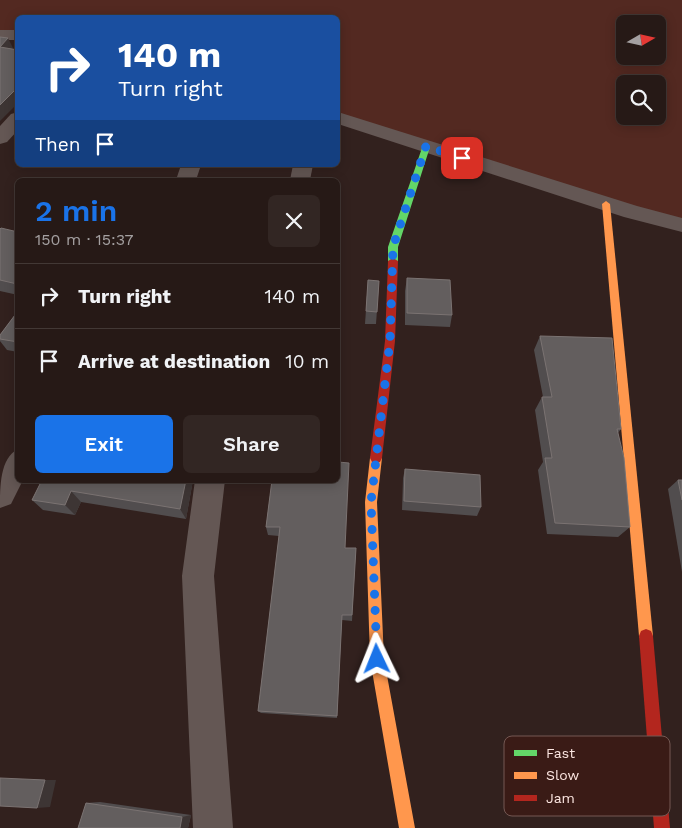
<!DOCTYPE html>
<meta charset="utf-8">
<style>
body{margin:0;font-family:"Work Sans",sans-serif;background:#322623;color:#f1f3f6;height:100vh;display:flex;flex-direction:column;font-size:19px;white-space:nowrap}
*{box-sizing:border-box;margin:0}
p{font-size:16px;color:#a4a0a1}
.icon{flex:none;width:28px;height:28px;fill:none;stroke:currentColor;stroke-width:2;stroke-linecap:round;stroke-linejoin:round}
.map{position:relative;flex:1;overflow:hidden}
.side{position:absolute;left:15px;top:178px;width:325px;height:305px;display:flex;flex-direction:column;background:#261916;border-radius:8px;box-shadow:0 2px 12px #0003,0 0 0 1px #423835}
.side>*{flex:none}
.guide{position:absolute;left:15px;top:15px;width:325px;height:152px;border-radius:8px;box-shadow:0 2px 12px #0003,0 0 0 1px #423835;background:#1a4fa0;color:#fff;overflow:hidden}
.needle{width:32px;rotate:81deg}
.fabs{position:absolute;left:616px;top:15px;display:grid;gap:10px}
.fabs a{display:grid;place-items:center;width:50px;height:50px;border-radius:8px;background:#261916;box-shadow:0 2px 12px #0003,0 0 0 1px #423835;font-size:25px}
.pin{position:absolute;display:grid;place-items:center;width:42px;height:42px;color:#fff;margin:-21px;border-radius:10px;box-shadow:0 2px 8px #0006}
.me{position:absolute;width:55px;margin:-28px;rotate:358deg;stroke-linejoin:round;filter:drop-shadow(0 0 4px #0008)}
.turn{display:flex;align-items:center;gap:18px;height:105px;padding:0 20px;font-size:22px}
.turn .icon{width:65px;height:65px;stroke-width:2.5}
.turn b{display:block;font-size:35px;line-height:42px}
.then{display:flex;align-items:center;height:48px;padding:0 20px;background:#0003;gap:10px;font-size:19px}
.round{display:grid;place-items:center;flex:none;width:52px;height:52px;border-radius:8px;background:#322623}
.headline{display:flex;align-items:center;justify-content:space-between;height:85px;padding:0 20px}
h1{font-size:30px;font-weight:600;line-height:38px;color:#1a73e8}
.action{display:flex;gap:10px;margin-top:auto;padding:10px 20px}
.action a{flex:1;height:58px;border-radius:8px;background:#1a73e8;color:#fff;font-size:20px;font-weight:600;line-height:58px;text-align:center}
.action a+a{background:#322623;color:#f1f3f6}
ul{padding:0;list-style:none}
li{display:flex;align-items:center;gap:15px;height:65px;padding:0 20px;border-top:1px solid #423835}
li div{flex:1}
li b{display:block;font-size:19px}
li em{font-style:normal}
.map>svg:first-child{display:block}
.green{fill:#532921;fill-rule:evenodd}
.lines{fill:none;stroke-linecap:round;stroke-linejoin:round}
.street{fill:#645754;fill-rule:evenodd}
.fast{fill:#63d668;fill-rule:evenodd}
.slow{fill:#ff974d;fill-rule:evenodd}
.jam{fill:#b3261e;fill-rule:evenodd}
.wall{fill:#514d4e}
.shaded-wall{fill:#3d3534}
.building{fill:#635e5e;stroke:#7b7372}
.route{stroke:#1a73e8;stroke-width:9;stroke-dasharray:0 16.2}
.key{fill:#3a1b16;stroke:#745853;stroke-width:1}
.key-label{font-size:14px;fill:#fce6e1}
</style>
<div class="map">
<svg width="682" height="828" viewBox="0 0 682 828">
<rect width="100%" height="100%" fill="#32211e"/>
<path class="green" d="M0,0H682V225L632,212L338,118V18H18L17,35H0ZM625,24H658V56H625ZM625,84H658V116H625Z"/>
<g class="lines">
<g class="street">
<rect x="0" y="30" width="18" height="10"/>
<path d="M18,112V130L7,142L0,144V126L11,114Z"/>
<path d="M338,112L637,206L682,218V232L624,217L338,124Z"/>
<path d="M181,165H201L196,180H176Z"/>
<path d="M293,165H313L310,180H290Z"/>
<path d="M18,449V480H23L11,504L0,508C0,486 0,458 18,449Z"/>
<path d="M195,480H225L214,576L233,828H193L182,576Z"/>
</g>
<path class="fast" d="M423,145L430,147L398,247V261L393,264L388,261V247Z"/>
<g class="slow">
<path d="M606,201L610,204L653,636L651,641L646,643L641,641L639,636L602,204Z"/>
<path d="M376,453L380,454L382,458L377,502L384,659L415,828H399L370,659L365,502L370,458L372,454Z"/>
</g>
<g class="jam">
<path d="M393,258L398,261L395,341L382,458L380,462L376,463L372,462L370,458L385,341L388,261Z"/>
<path d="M646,629L651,631L653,636L670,828H654L639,636L641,631Z"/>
</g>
</g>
<g class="wall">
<path d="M0,229L18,232V295L0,291Z"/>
<path d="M407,278L452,315L450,327L405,325V291Z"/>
<path d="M368,280L379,281L376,324H365Z"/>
<path d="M18,311V352L7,350L0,341V335Z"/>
<path d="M540,336L621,429L618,433L630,527L618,537L547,534L538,470L543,462L535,410L542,397H543L534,350Z"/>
<path d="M405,469L481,507L477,516L402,510L403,478Z"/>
<path d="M42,480H193L186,519L81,502L75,515L43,510L32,500Z"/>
<path d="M272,480L345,548H356L352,621L342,620L337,718L261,713L258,711L279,536L268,535L266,527Z"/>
<path d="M678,480H682V572L668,489Z"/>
<path d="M100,802L191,815L188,828H78L86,803Z"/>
</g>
<g class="shaded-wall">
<path d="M8,38L13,48L5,58L0,47Z"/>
<path d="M18,87V103L0,121V105Z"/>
<path d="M186,480H193L186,519L180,509Z"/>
<path d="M71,491L81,502L75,515L65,505Z"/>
<path d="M45,780H56L50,807L37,808Z"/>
<path d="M191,815L188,828H180L182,817Z"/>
</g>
<g class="building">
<path d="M0,37L8,38L0,47L18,50V87L0,105Z"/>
<path d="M1,228L18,232V283L17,284L0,280V229Z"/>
<path d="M407,278L450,280L452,315L407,313Z"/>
<path d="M368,280L379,281L377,312L366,311Z"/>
<path d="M18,311V342L0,339V335Z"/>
<path d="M540,336L612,338L621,429H617L624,458L630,527L555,523L545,458H552L542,397H552Z"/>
<path d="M338,462L349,463L345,548H356L352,615H342L337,716L258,711L280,527H266L272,480H338Z"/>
<path d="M405,469L480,475L481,507L404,501Z"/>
<path d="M42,480H186L180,509L71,491L65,505L32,500Z"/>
<path d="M678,480H682V500Z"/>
<path d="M0,778L45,780L37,808L0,806Z"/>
<path d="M86,803L182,817L180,828H78Z"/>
</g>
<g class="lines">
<path class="route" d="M377,659L371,502L390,341L393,247L426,146L462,158"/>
</g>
<rect x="504" y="736" width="166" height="80" rx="8" class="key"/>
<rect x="514" y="750" width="23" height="6" fill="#63d668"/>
<rect x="514" y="772" width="23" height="7" fill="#ff974d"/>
<rect x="514" y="795" width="23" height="6" fill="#b3261e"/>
<g class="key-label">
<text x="546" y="758">Fast</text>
<text x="546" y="780">Slow</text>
<text x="546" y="803">Jam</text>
</g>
</svg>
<div class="fabs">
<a><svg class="needle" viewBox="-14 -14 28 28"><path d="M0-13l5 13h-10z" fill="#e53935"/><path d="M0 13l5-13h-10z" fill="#a4a0a1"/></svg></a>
<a><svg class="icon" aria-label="search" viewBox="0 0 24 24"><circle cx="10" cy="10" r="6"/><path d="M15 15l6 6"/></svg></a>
</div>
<div class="pin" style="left:462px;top:158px;background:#d93025"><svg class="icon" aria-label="arrive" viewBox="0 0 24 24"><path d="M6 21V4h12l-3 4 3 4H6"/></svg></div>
<svg class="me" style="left:377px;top:659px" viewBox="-20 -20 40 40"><path d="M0-17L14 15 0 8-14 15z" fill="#1a73e8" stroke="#fff" stroke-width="4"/></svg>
<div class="guide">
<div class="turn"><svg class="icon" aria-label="right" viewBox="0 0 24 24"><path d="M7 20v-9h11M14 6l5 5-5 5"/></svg><div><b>140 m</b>Turn right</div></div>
<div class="then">Then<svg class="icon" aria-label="arrive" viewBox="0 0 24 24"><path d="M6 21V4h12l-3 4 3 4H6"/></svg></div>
</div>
<section class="side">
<div class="headline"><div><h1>2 min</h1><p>150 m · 15:37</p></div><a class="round"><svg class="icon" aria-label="close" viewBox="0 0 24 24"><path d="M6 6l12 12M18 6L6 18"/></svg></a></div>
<ul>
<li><svg class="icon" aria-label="right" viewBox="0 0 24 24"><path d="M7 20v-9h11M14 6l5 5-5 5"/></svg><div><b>Turn right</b></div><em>140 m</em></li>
<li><svg class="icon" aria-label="arrive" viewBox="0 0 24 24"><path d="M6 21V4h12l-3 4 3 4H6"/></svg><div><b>Arrive at destination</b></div><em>10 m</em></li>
</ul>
<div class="action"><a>Exit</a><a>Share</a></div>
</section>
</div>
